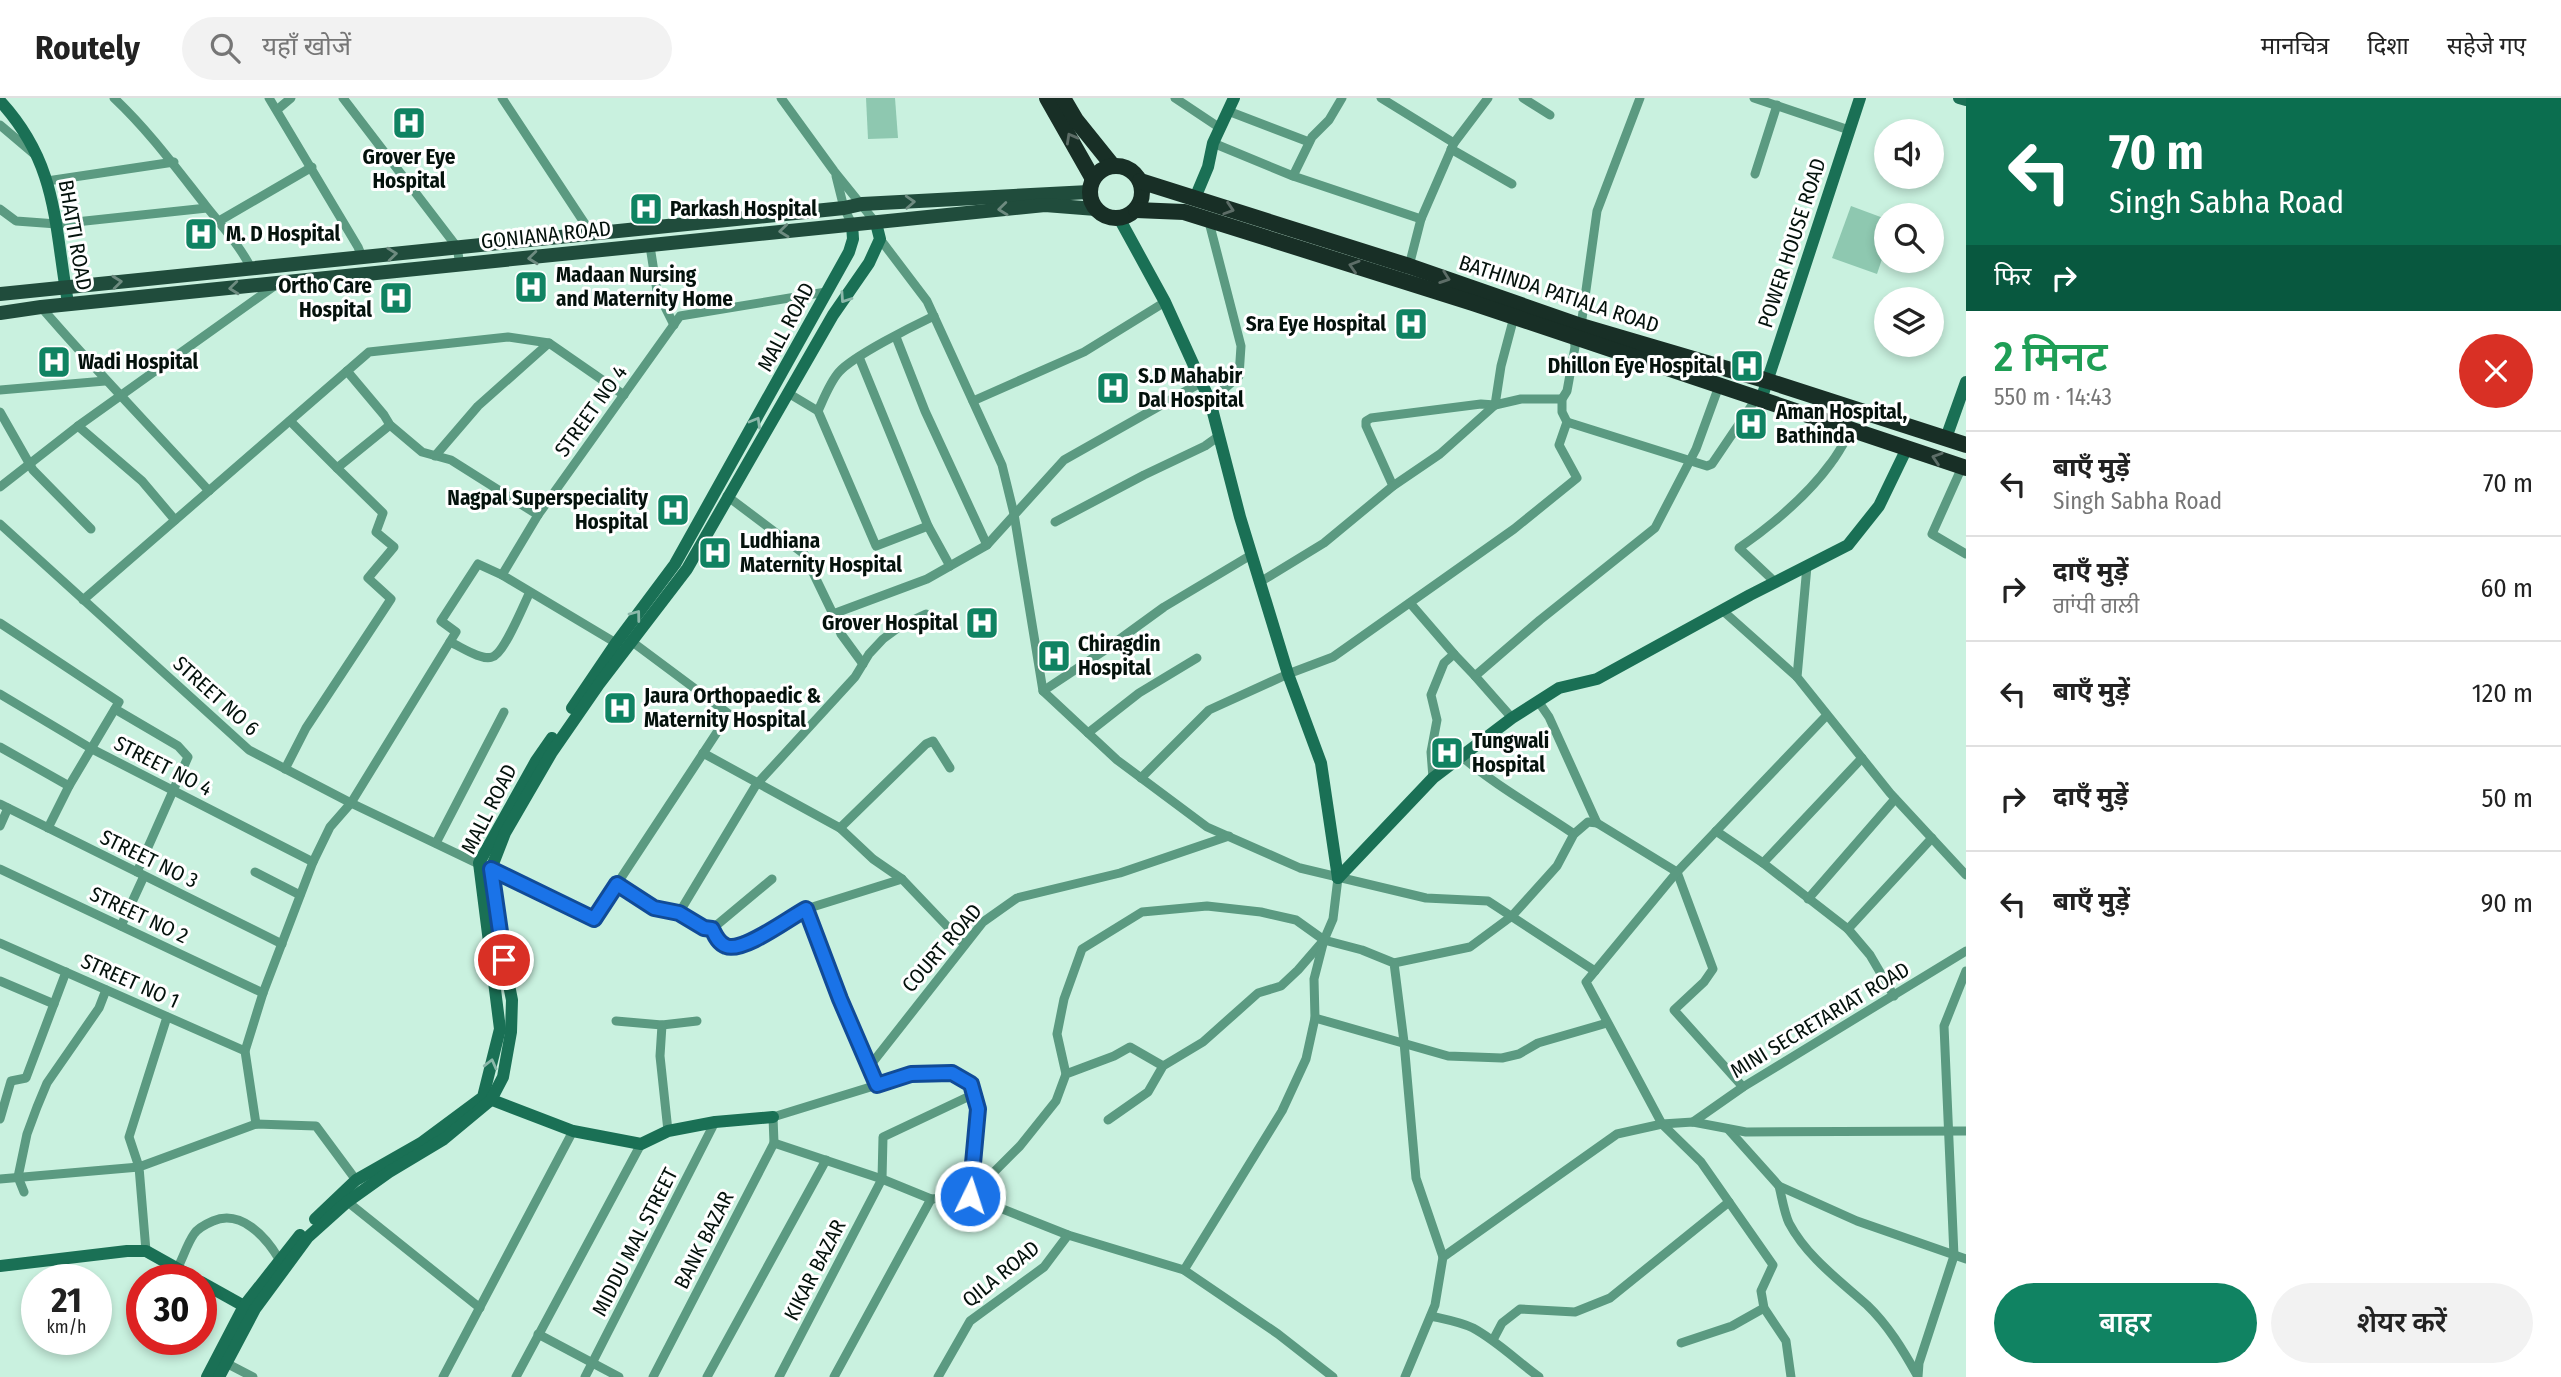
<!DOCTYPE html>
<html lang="hi">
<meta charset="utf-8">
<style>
body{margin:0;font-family:"Fira Sans Condensed","Noto Sans Devanagari","Noto Sans Gurmukhi",sans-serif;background:#f2f2f2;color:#222;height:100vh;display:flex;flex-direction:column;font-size:26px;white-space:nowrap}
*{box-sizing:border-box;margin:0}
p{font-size:23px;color:#767676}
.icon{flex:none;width:38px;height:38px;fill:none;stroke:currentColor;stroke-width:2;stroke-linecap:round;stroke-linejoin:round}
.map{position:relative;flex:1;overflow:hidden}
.details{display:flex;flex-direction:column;background:#fff;width:595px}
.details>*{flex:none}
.hud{background:#0b6e4f;color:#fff;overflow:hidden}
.controls{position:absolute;left:1874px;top:21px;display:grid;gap:14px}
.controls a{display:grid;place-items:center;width:70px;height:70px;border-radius:50%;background:#fff;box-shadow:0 4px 10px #0003;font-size:35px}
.speed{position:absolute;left:21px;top:1166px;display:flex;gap:14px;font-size:35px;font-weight:700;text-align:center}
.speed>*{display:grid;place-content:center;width:91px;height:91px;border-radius:50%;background:#fff;box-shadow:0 4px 10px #0003;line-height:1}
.speed small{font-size:18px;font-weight:400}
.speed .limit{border:10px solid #d22;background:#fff;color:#111}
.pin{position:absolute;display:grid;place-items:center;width:60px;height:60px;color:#fff;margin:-30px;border:4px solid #fff;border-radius:50%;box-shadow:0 2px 7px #0007}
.me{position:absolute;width:77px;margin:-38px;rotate:4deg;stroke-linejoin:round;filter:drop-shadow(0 0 5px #0008)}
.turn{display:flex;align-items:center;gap:24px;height:147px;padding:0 28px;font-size:32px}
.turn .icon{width:91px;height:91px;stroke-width:2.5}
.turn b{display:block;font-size:49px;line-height:60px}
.then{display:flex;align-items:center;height:66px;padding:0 28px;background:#0003;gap:14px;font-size:26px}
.round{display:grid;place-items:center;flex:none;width:74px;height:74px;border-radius:37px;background:#f2f2f2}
.headline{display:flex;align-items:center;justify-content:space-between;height:119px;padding:0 28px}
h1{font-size:42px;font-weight:600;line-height:52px;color:#1e9e55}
.button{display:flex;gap:14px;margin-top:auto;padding:14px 28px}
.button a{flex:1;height:80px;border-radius:42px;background:#108362;color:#fff;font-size:28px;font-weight:600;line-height:80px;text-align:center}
.button a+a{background:#f2f2f2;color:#222}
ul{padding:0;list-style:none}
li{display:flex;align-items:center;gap:21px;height:105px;padding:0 28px;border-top:2px solid #e0e0e0}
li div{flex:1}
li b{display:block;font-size:26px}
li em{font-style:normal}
header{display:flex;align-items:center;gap:42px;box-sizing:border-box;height:98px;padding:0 35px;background:#fff;border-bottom:2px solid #e0e0e0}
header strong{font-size:33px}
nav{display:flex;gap:38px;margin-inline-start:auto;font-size:24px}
.search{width:490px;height:63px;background:#f2f2f2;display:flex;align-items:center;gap:18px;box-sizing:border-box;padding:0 24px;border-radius:38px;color:#767676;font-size:26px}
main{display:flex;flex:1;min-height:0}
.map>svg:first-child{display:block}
.green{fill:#8ec8b0}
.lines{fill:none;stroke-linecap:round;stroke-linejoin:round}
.street{stroke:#5b9a81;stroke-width:9}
.secondary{stroke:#1a7055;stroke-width:12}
.primary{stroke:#204c3c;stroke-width:14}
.highway{stroke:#182f26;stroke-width:16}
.oneway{stroke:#5d6d67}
.oneway2{stroke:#6e8b80}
.oneway3{stroke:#8cb8aa}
.route-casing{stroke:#114b97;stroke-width:18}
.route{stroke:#1a73e8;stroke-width:12}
.labels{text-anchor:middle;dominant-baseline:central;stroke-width:6;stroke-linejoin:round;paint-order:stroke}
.poi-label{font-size:21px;font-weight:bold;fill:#04120c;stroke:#fff;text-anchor:start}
.street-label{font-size:21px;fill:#04120c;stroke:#fff}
</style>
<header>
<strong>Routely</strong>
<div class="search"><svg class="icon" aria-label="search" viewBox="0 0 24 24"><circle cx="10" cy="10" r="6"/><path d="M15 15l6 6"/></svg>यहाँ खोजें</div>
<nav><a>मानचित्र</a><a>दिशा</a><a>सहेजे गए</a></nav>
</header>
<main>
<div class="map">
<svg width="1966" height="1279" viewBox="0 0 1966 1279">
<rect width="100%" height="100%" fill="#c9f1df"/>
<g class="green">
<path d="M866,0H895L898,40L868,41Z"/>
<path d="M1851,108L1886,121V149L1877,176L1832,160Z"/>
</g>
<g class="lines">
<g class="street">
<path d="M114,0C149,33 176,70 206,108C222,128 240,148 251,170"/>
<path d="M269,0L358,149L362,159"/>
<path d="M343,0L457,149L460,167"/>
<path d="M502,0L591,135"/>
<path d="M781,0L834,73L876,125"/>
<path d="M1175,0L1220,30"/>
<path d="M1381,0L1454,45"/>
<path d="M1523,0L1550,17"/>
<path d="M1754,0L1849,32"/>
<path d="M278,11L291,0"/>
<path d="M1228,13L1309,44"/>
<path d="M0,27L33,55"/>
<path d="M1213,45L1293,78L1421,121"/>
<path d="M1451,51L1512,86"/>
<path d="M1755,76L1777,7"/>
<path d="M836,78L844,110L852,126"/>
<path d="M1293,78L1312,39L1329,22L1342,0"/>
<path d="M47,83L174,64"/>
<path d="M0,111L16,123L57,126L207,110"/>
<path d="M219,123L312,69"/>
<path d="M1209,124L1241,248L1239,278L1210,303"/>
<path d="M880,141L927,203L1002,367L1014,416L1043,593L1117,662L1207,729L1300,770L1426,800L1488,803L1595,873"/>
<path d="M650,148L657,193L674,227"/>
<path d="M1409,168L1421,121L1454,45L1488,0"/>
<path d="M41,209C95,272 153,331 209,393"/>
<path d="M1581,228L1597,113L1640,0"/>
<path d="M896,239L925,313L987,447"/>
<path d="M859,259L928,428L950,468"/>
<path d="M347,273L384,317L390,327L422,354L451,362L538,417"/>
<path d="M0,292L105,283"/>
<path d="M788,295L818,313L876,448L928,428"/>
<path d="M973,303L1084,254L1165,204"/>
<path d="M818,313C824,300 830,284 839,274C853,258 913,228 934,218"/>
<path d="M0,314L33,372L91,431"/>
<path d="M290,323L337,370L390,327"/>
<path d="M1567,324L1707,368L1712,366L1756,301"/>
<path d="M78,328L142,383L175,422"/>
<path d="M435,358L478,308L549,245"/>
<path d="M1962,369L1932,436L1966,456"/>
<path d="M1393,388L1366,328V323L1371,320L1481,306L1495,307L1521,301H1562"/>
<path d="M0,389L78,328L277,186"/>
<path d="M727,398L804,456L833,516L927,481L987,447L1064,362L1202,284"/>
<path d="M1055,424L1144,377L1205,348L1219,338"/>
<path d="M0,426L249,652L351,705L594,821L729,616L631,543"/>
<path d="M1807,468L1797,579L1890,695L1966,777"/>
<path d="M502,477L616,545"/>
<path d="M1260,484L1324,445L1393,388L1440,356L1495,307L1501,268L1514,219"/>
<path d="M1775,484L1739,450C1772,427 1807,398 1831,365C1839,355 1845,343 1851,332"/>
<path d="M83,502L369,254L508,239L549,245L624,297"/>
<path d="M1410,505L1454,556"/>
<path d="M1722,512L1797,579"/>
<path d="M833,516L841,536L863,566"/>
<path d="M0,525L119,604L69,688L48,730"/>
<path d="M450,544C460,548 481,563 492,559C504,556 523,508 529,496"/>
<path d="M1475,578L1512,620"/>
<path d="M1043,593L1102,554L1164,509L1251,457"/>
<path d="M0,596L92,651L313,764"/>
<path d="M1538,603L1549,619L1597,725"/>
<path d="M115,611L178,648L188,659L137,774"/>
<path d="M1088,635L1139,595L1197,560"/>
<path d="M0,649L69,688"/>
<path d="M703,655L840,730L873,761L902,781L964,846"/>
<path d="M1461,658C1496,688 1536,710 1574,736"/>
<path d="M285,671L306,630L391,501L368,480L394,449L376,434L383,415L337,370"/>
<path d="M1141,680L1209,612L1288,576L1333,559L1514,431L1577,380L1559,347L1567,324L1562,314V301L1567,293L1575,249L1574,239"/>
<path d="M1433,680L1431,654L1437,622L1431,597L1444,565L1454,556L1475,578L1540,522L1655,430L1696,351L1719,288"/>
<path d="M0,706L282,846"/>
<path d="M0,728L8,710"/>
<path d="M840,730L926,646L933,643L950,670"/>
<path d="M1716,733L1763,765L1848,831L1870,857L1894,898"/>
<path d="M436,745L504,614"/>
<path d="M1763,765L1862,660"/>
<path d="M0,771L263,895"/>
<path d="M255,774L300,797"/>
<path d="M617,786L654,810L679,815L704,830L712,831L772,781"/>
<path d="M1808,801L1895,701"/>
<path d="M806,811L840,900L869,969"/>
<path d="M679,815L756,687L855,579L869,556L883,541L902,527L926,516"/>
<path d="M121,828L144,778"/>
<path d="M712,831L720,844L733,850L748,846L806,811L902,781"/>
<path d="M1848,831L1932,740"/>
<path d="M0,845L245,953"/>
<path d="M1394,865L1470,849L1512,818L1557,768L1574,736L1588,724L1597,725L1677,774L1713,871L1704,884L1674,912L1743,989"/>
<path d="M0,883L54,906"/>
<path d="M1315,920L1448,958L1502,960L1519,956L1538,945L1607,925"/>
<path d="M616,923L662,927L697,923"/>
<path d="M662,927L660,958L668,1033"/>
<path d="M1066,976L1057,936L1064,901L1082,851L1142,814L1207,808L1261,814L1296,822L1324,842L1362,852L1394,865L1404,944L1416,1080L1443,1159"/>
<path d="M877,987L911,976L952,975L971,986L978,1011L970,1098"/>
<path d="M0,1021L11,983L26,980L66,874"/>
<path d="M1108,1022L1148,994L1163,968L1203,944L1258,895L1281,888L1298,872L1324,842L1333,821L1338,780"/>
<path d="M1693,1024L1743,989L1966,853"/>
<path d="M256,1026L245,953L263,895L313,764L330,729L351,705L456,534L441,523L478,466L502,477L538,417L680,218L826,194"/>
<path d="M1728,1031L1779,1088L1857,1123L1966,1161"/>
<path d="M774,1045L882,1081L931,1101L970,1098L1068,1137L1184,1172L1278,1236L1333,1279"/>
<path d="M0,1081L139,1069L129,1039L167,919"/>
<path d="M1779,1088C1782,1100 1784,1114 1789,1125C1807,1159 1839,1182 1867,1207C1888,1227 1903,1252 1917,1277"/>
<path d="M24,1094L18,1079L27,1036L37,1009L47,985L99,910L106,892"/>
<path d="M970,1098L1020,1048L1056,1003L1066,976L1114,958L1130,949L1163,968"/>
<path d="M344,1101L480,1210"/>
<path d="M146,1153L139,1069L256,1026L316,1028L356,1082"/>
<path d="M177,1171C183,1160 187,1146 194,1136C198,1130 206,1126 213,1123C241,1111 266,1139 279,1161"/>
<path d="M1184,1172L1282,1013L1306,961L1315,920L1314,881L1324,842"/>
<path d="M1431,1218C1444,1221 1461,1224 1473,1230C1497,1243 1517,1263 1539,1279"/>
<path d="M538,1236L619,1279"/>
<path d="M1493,1242L1502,1225L1520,1211L1575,1214L1610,1200L1729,1104"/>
<path d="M1681,1245L1732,1228L1764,1210"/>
<path d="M226,1265L253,1279"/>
<path d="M443,1279L573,1033"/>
<path d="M516,1279L641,1046"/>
<path d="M585,1279L715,1024"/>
<path d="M653,1279L774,1045L773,1019L877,987L869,969L983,824L1017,800L1120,775L1229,738"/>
<path d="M707,1279L826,1062"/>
<path d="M779,1279L882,1081L883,1039L974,996"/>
<path d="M834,1279L931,1101"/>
<path d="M938,1279L970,1223L1044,1169L1068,1137"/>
<path d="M1405,1279L1435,1207L1443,1159L1617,1036L1662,1026L1693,1024L1746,1034L1966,1033"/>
<path d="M1791,1279L1786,1243L1764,1210L1761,1193L1773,1167L1701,1064L1662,1026L1586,884L1677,774L1827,617"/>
<path d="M1918,1279L1919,1265L1954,1158L1944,928L1966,873"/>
</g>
<g class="secondary">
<path d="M1959,0L1966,2"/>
<path d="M0,3C57,65 54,123 67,199"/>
<path d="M1195,100L1208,69L1213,45L1234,0"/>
<path d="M1119,120L1165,204L1210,303L1240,419L1288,576L1321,665L1338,780"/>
<path d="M1761,302L1860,0"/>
<path d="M1946,340L1966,284"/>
<path d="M572,610L616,545L675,466L849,154L853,141L852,126"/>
<path d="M1338,780L1433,680L1512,620L1559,590L1597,581L1750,497L1848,447L1879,408L1907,350"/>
<path d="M487,1000L573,1033L641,1046L668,1033L715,1024L773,1019"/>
<path d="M315,1121L356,1082L421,1045L483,999L500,931L479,765L536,663L552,640"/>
<path d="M0,1168L127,1153H146L196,1181"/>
<path d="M201,1184L244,1208"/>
<path d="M207,1279L244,1208L300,1137"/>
<path d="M219,1279L255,1211L308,1139L347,1104L389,1074L444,1041L491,1002L503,979L511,934L512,902L500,842L491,771L505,735L552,654L599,586L687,471L833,217L869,165L880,141L876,125"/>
</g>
<g class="primary">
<path d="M0,196L844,110L862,106L1089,94"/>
<path d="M0,215L41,209L1045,107L1096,111"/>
</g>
<g class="highway">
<path d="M1047,0L1093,81"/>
<path d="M1063,0L1076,22L1113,68"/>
<circle cx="1116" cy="94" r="26"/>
<path d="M1140,83L1409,168L1581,228L1768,283L1966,347"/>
<path d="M1136,112L1184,114L1473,205L1966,370"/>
</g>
</g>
<defs><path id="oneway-chevron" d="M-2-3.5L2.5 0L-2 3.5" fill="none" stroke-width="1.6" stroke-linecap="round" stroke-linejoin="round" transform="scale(1.75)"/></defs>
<g class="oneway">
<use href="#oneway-chevron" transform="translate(1071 40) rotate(-119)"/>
<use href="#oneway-chevron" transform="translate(1229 111) rotate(18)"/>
<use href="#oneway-chevron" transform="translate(1354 168) rotate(-163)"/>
<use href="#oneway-chevron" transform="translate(1445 180) rotate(19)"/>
<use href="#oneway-chevron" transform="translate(1937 360) rotate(-162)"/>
</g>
<g class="oneway2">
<use href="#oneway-chevron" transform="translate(910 104) rotate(-3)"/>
<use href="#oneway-chevron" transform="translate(1003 111) rotate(174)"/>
<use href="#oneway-chevron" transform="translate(784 133) rotate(174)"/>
<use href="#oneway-chevron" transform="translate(392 156) rotate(-6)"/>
<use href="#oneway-chevron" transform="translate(533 160) rotate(174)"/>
<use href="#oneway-chevron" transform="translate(117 184) rotate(-6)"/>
<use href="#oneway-chevron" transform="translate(234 190) rotate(174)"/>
</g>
<g class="oneway3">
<use href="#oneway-chevron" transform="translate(845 200) rotate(124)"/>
<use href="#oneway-chevron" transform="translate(756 324) rotate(-60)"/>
<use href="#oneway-chevron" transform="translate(636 517) rotate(-53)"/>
<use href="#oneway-chevron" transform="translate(491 966) rotate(-76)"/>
</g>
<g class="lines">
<defs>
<path id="route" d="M504,862L491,771L594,821L617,786L654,810L679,815L704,830L712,831C715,837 718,845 726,848C743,855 789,820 806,811L840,901L877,987L911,976L952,975L971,986L978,1011L970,1098"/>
</defs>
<use href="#route" class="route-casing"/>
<use href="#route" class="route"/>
</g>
<defs>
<symbol id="hospital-square" viewBox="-11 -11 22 22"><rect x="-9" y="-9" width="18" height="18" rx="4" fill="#108362" stroke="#fff"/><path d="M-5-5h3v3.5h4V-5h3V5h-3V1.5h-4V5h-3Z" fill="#fff"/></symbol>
</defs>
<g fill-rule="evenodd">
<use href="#hospital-square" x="390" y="6" width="38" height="38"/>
<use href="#hospital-square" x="627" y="92" width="38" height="38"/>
<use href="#hospital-square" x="182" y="117" width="38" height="38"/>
<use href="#hospital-square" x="512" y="170" width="38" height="38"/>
<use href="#hospital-square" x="377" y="181" width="38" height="38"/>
<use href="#hospital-square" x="1392" y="207" width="38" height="38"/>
<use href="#hospital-square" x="35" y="245" width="38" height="38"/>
<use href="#hospital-square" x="1728" y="249" width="38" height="38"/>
<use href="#hospital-square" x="1094" y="271" width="38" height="38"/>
<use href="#hospital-square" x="1732" y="307" width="38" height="38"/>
<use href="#hospital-square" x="654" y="393" width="38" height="38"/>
<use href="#hospital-square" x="696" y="436" width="38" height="38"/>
<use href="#hospital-square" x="963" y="506" width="38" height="38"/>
<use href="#hospital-square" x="1035" y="539" width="38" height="38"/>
<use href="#hospital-square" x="601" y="591" width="38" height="38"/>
<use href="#hospital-square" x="1428" y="636" width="38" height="38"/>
</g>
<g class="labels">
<g class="poi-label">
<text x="409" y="59" text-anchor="middle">Grover Eye<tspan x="409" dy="24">Hospital</tspan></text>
<text x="670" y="111">Parkash Hospital</text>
<text x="226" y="136">M. D Hospital</text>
<text x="556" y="177">Madaan Nursing<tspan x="556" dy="24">and Maternity Home</tspan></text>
<text x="372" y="188" text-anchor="end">Ortho Care<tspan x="372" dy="24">Hospital</tspan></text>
<text x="1386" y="226" text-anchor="end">Sra Eye Hospital</text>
<text x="78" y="264">Wadi Hospital</text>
<text x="1722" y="268" text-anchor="end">Dhillon Eye Hospital</text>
<text x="1138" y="278">S.D Mahabir<tspan x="1138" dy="24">Dal Hospital</tspan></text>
<text x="1776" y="314">Aman Hospital,<tspan x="1776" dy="24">Bathinda</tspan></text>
<text x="648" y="400" text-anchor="end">Nagpal Superspeciality<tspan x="648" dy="24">Hospital</tspan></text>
<text x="740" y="443">Ludhiana<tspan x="740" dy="24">Maternity Hospital</tspan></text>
<text x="958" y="525" text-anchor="end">Grover Hospital</text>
<text x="1078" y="546">Chiragdin<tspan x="1078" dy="24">Hospital</tspan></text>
<text x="644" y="598">Jaura Orthopaedic &amp;<tspan x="644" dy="24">Maternity Hospital</tspan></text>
<text x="1472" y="643">Tungwali<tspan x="1472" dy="24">Hospital</tspan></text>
</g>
<g class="street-label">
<text transform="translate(75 137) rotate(80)">BHATTI ROAD</text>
<text transform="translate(546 137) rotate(-6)">GONIANA ROAD</text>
<text transform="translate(1792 145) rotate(-72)">POWER HOUSE ROAD</text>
<text transform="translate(1559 196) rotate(18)">BATHINDA PATIALA ROAD</text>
<text transform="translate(786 229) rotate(-62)">MALL ROAD</text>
<text transform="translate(591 313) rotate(-54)">STREET NO 4</text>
<text transform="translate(216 598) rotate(42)">STREET NO 6</text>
<text transform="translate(163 668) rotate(27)">STREET NO 4</text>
<text transform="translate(489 711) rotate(-63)">MALL ROAD</text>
<text transform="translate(149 761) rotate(26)">STREET NO 3</text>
<text transform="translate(139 817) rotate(25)">STREET NO 2</text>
<text transform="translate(942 850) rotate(-49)">COURT ROAD</text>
<text transform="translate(130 883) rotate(24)">STREET NO 1</text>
<text transform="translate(1820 922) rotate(-31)">MINI SECRETARIAT ROAD</text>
<text transform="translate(704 1142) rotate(-63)">BANK BAZAR</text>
<text transform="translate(635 1144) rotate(-63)">MIDDU MAL STREET</text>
<text transform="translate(815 1172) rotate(-63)">KIKAR BAZAR</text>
<text transform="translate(1001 1176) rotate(-39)">QILA ROAD</text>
</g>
</g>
</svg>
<div class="controls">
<a><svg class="icon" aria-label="sound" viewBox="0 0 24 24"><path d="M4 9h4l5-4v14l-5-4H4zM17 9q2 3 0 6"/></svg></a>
<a><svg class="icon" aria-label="search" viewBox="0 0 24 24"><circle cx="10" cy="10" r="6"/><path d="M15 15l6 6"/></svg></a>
<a><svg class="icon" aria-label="layers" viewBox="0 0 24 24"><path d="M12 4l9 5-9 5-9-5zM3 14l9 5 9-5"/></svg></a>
</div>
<div class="speed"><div>21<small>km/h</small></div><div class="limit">30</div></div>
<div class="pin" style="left:504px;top:862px;background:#d93025"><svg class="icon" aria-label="arrive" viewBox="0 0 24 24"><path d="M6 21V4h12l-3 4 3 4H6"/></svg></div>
<svg class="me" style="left:970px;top:1098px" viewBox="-20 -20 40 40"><circle r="17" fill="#1a73e8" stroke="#fff" stroke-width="3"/><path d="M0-11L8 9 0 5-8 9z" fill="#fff"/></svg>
</div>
<section class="details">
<div class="hud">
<div class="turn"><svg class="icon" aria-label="left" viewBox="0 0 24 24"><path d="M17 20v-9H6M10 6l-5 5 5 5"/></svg><div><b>70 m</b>Singh Sabha Road</div></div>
<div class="then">फिर<svg class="icon" aria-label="right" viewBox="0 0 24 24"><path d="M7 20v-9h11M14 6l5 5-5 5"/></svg></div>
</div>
<div class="headline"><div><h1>2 मिनट</h1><p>550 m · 14:43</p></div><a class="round" style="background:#d93025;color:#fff"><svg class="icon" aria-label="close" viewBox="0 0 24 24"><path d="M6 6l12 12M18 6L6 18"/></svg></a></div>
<ul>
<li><svg class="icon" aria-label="left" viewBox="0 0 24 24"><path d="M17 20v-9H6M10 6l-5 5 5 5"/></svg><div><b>बाएँ मुड़ें</b><p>Singh Sabha Road</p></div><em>70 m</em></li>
<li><svg class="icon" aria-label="right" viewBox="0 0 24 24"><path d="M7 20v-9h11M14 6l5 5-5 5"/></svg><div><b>दाएँ मुड़ें</b><p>ਗਾਂਧੀ ਗਲੀ</p></div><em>60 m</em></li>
<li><svg class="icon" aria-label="left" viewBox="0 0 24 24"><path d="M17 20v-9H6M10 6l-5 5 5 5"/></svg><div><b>बाएँ मुड़ें</b></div><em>120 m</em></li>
<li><svg class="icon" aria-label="right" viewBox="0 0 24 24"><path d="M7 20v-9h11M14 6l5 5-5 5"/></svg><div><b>दाएँ मुड़ें</b></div><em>50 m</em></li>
<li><svg class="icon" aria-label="left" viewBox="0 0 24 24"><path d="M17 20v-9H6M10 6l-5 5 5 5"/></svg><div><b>बाएँ मुड़ें</b></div><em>90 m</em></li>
</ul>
<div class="button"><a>बाहर</a><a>शेयर करें</a></div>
</section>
</main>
